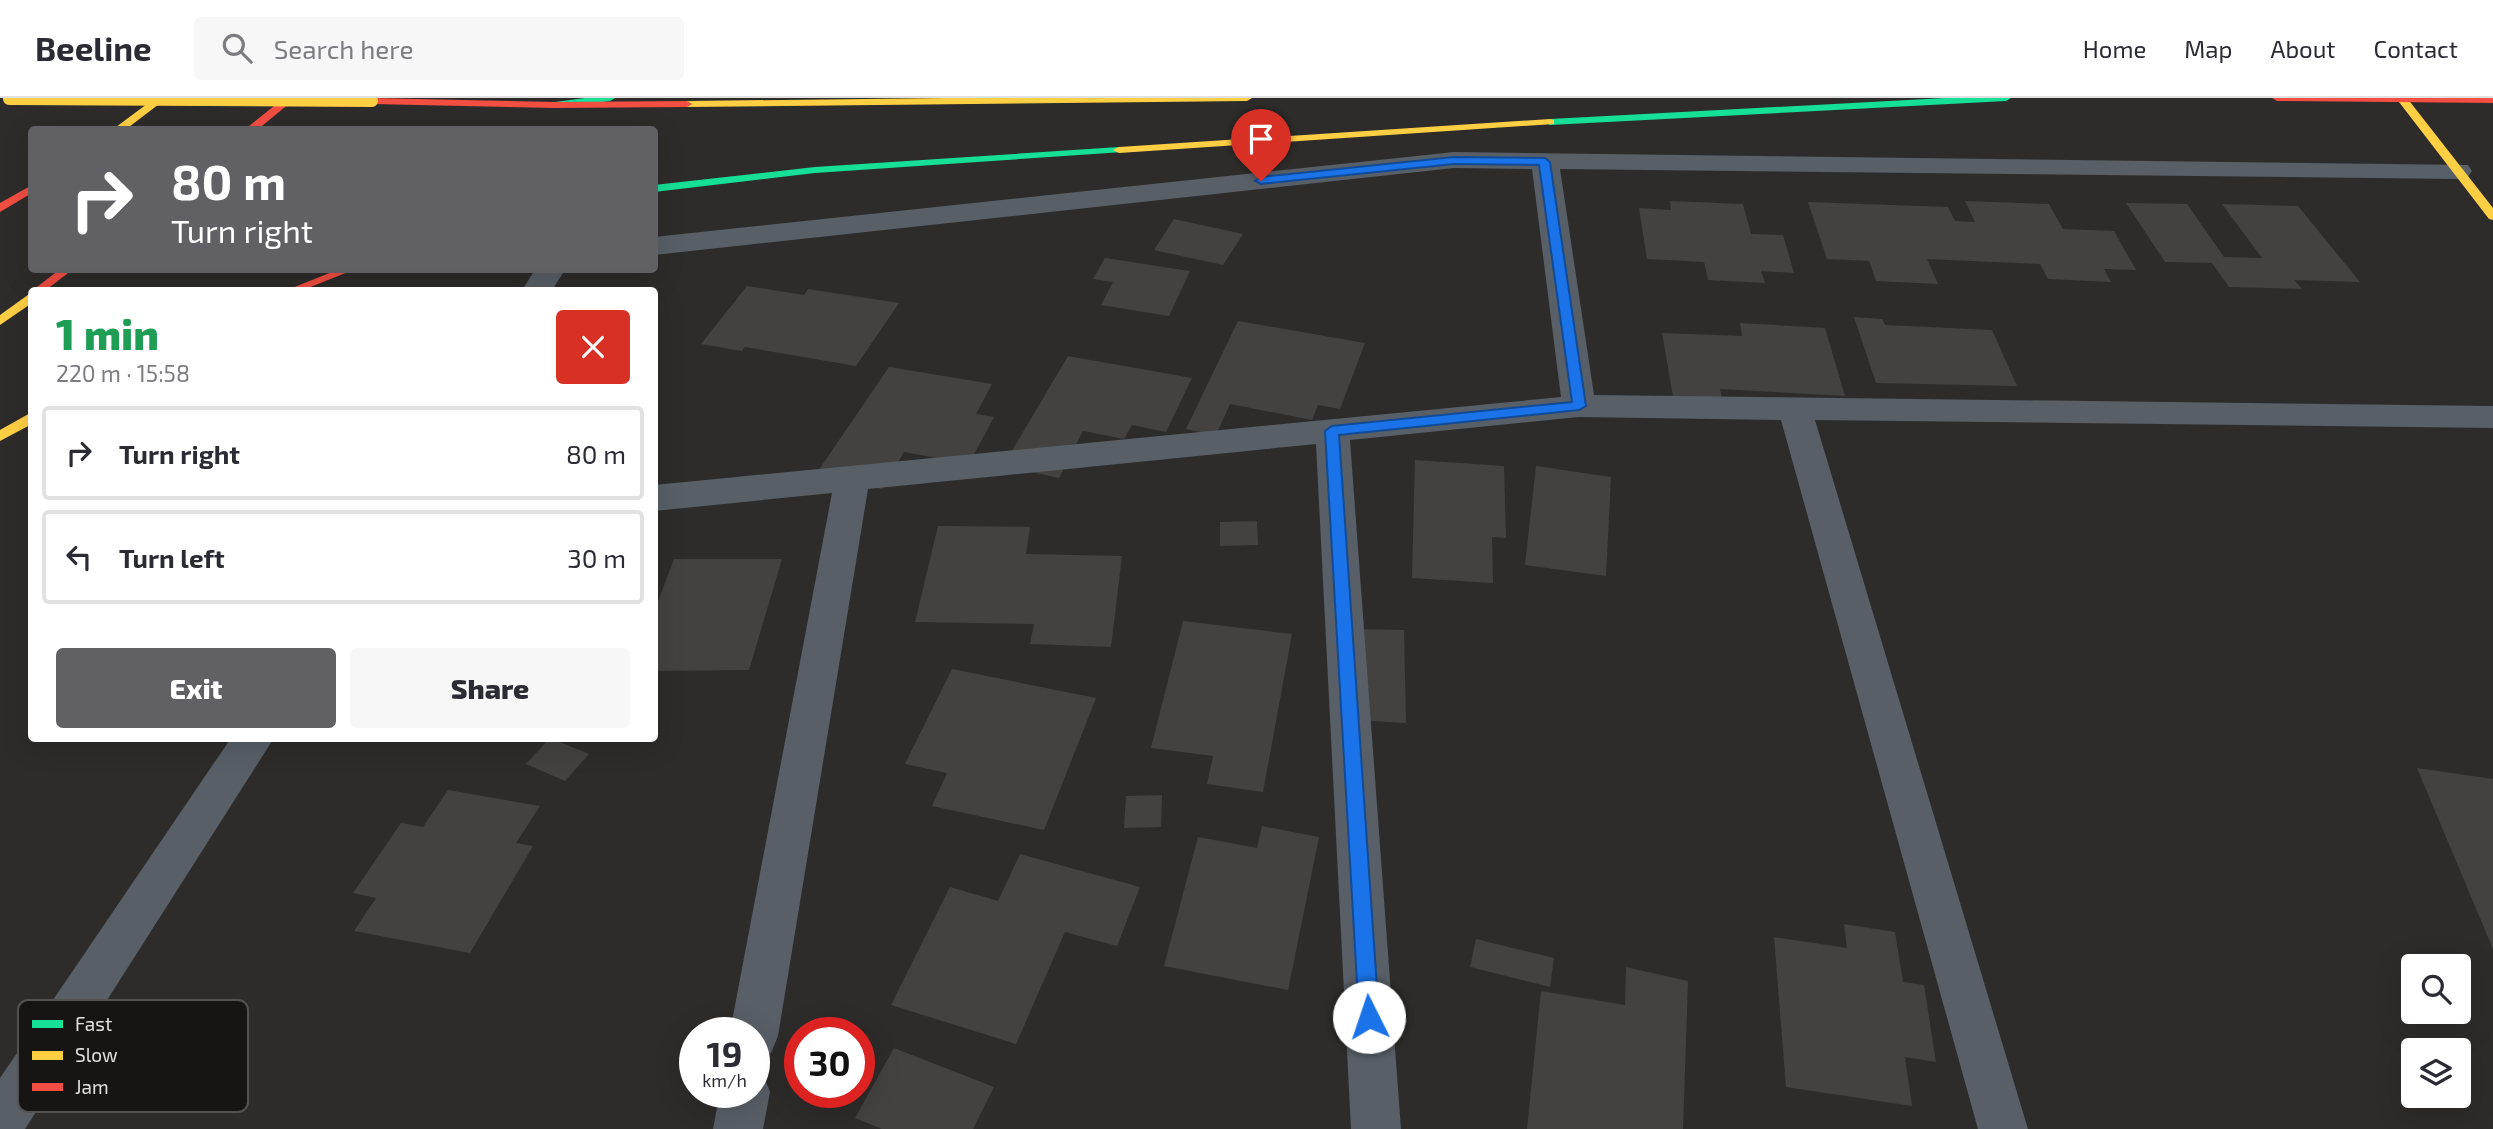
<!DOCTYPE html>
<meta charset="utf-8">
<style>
body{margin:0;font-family:"Exo 2",sans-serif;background:#f7f7f7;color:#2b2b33;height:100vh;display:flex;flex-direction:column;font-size:26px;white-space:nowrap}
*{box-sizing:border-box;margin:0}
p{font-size:23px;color:#7c7c81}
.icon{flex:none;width:38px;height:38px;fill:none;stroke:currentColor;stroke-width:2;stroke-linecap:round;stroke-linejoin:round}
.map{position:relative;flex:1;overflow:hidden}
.details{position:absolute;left:28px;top:189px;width:630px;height:455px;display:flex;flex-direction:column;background:#fff;border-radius:7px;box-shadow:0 7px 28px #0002}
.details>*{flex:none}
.guide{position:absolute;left:28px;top:28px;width:630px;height:147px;border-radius:7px;box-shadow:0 7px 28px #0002;background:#616064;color:#fff;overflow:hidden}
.buttons{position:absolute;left:2401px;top:856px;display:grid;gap:14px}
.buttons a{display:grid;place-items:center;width:70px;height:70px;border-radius:7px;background:#fff;box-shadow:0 7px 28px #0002;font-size:35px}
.speed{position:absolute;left:679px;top:919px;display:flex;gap:14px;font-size:35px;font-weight:700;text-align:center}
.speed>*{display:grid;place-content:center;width:91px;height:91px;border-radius:50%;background:#fff;box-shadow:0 7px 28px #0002;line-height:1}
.speed small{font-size:18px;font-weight:400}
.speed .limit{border:10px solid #d22;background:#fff;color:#111}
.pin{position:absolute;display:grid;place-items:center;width:60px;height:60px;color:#fff;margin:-72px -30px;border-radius:50% 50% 50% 0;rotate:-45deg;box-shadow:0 0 7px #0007}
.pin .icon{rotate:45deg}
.me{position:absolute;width:77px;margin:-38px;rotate:356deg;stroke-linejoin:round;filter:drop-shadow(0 0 5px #0008)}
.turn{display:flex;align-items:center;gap:24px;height:147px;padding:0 28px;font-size:32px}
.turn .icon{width:91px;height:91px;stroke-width:2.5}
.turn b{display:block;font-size:49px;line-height:60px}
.round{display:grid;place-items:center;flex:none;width:74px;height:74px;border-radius:7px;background:#f7f7f7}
.summary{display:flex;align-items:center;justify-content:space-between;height:119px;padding:0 28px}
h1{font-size:42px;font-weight:800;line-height:52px;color:#1e9e55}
.primary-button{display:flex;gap:14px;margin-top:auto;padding:14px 28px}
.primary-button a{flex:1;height:80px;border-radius:7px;background:#616064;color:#fff;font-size:28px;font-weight:800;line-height:80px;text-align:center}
.primary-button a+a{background:#f7f7f7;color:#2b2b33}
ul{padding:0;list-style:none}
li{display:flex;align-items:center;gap:21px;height:94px;margin:0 14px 10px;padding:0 14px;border:4px solid #e1e1e2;border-radius:7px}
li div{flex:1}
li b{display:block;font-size:26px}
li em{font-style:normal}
header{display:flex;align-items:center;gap:42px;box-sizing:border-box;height:98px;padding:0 35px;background:#fff;border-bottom:2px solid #e1e1e2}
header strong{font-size:33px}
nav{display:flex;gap:38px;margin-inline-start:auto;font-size:24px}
.search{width:490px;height:63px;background:#f7f7f7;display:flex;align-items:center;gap:18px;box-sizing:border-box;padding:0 24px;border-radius:7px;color:#7c7c81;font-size:26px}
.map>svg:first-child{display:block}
.building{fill:#434241}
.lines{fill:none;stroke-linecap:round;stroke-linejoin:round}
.street{fill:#585f66;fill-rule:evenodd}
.fast{fill:#16e098;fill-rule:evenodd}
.slow{fill:#ffcf43;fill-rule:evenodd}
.jam{fill:#f24e42;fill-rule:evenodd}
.slow-bridge{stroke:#ffcf43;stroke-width:12}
.route{fill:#1a73e8;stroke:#114b97;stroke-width:2}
.key{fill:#161514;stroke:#535251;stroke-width:2}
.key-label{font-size:19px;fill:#e1e0de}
</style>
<header>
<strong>Beeline</strong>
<div class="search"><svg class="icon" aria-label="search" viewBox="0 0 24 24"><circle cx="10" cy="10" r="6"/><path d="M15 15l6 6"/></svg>Search here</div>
<nav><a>Home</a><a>Map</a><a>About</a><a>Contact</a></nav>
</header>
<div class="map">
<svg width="2493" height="1031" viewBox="0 0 2493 1031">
<rect width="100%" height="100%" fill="#2d2c2b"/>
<g class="building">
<path d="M1670,103L1743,106L1751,136L1783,137L1794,175L1761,173L1765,185L1708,182L1704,164L1647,161L1639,110L1671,112Z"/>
<path d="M1965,103L2049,106L2063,131L2114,133L2136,172L2104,171L2111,184L2048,181L2040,166L1927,161L1938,186L1876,183L1869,163L1827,161L1808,104L1948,109L1955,123L1975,124Z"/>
<path d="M2126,105L2187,106L2224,159L2262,160L2222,106L2298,108L2360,184L2294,182L2302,191L2229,189L2212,165L2165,164Z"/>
<path d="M1174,121L1243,136L1223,167L1154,152Z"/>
<path d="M1105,160L1190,173L1169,218L1101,207L1113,184L1093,181Z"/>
<path d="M747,188L804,197L808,191L899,205L856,268L745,249L742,253L701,246Z"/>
<path d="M1854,219L1882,221L1885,227L1992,232L2017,288L1876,285Z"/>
<path d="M1238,223L1365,245L1340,311L1318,307L1312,322L1230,306L1216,337L1186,331Z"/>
<path d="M1740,225L1825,230L1845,298L1720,291L1723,307L1674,304L1662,235L1742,238Z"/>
<path d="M1068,258L1192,280L1166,334L1132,327L1124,341L1083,333L1059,380L1003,368Z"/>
<path d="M889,269L992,286L976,316L994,319L969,366L904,354L882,391L814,379Z"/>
<path d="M1415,362L1504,368L1506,440L1492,439L1493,485L1412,480Z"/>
<path d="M1536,368L1611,379L1606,478L1525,467Z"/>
<path d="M1257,423L1258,447L1220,448V424Z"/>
<path d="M938,428L1030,429L1026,456L1122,458L1111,549L1030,546L1034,526L915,524Z"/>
<path d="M674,461H782L749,572L654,573V514Z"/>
<path d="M1183,523L1292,536L1263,694L1207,686L1213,658L1151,650Z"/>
<path d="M1357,531L1404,532L1406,625L1357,622Z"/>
<path d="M952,571L1096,600L1044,732L932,708L947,675L905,666Z"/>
<path d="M550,640L589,656L565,683L526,666Z"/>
<path d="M2417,670L2493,681V851Z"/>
<path d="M448,692L540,708L516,745L533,748L470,855L354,833L376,800L353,795L401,725L423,729Z"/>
<path d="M1162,697L1161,729L1124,730L1126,698Z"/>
<path d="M1262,728L1319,739L1288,892L1164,868L1198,739L1257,750Z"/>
<path d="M1020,756L1140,789L1117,848L1065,834L1016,946L891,907L950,789L998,803Z"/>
<path d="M1844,826L1895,834L1903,884L1924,887L1936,964L1905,959L1912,1008L1786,989L1774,839L1847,850Z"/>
<path d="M1476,841L1554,860L1550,889L1470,869Z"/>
<path d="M1626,869L1688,883L1683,1031H1527L1541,893L1625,907Z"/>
<path d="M894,950L994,989L973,1031H882L855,1020Z"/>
</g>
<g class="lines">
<g class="street">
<path d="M1454,54L2468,67L2472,73L2468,79L2458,81L1560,71L1594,297L2493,308V330L1815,322L2028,1031H1978L1781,322L1579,319L1350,342L1401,1031H1351L1316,346L868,391L778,938L771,955L754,961V934H730L832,395L654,413V387L1561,299L1532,71L1454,70L654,157V139Z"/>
<path d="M535,172H565L552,192H522Z"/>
<path d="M231,640H274L25,1031H0V980Z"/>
<path d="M754,973L763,976L770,994L763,1031H713L720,994H754Z"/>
</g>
<g class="fast">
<path d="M585,0H615L610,3L555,10L550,7L555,4Z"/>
<path d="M1945,0H2011L2006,3L1550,27L1545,24L1550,21Z"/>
<path d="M1119,49L1125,52L1123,54L815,75L654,94V87L815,69Z"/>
</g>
<g class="slow">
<path d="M155,0H167L125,32H112Z"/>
<path d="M946,0H1252L1247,3L687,9L682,6L687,3Z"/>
<path d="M2399,0H2407L2493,110V122L2489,121L2399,4Z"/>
<path d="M1550,21L1554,22V26L1119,55L1113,52L1119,49Z"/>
<path d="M32,194V205L0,227V217Z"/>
<path d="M32,314V326L0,343V332Z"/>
</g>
<g class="jam">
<path d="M284,0H296L257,32H244Z"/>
<path d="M371,0L555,4L687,3L692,6L687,9L555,10L372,6L367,3Z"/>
<path d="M2272,0H2493V5L2277,3Z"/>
<path d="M32,87V95L0,114V105Z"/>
<path d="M59,172H72L46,192H33Z"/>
<path d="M337,172H353L303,192H287Z"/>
</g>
<path class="slow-bridge" d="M9,1L372,3"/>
</g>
<path class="route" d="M1454,59L1545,60L1550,64L1586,308L1579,312L1339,337L1379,919L1376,926L1369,929L1362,926L1359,919L1325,333L1332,328L1572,304L1539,67L1454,66L1261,86L1255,83L1261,79Z"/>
<rect x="18" y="902" width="230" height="112" rx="10" class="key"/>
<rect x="32" y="922" width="31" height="8" fill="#16e098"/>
<rect x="32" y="953" width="31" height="9" fill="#ffcf43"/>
<rect x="32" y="985" width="31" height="8" fill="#f24e42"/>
<g class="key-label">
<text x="75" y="933">Fast</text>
<text x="75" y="964">Slow</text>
<text x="75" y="996">Jam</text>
</g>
</svg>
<div class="buttons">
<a><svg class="icon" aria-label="search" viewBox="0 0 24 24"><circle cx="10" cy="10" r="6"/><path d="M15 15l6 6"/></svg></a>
<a><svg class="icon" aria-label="layers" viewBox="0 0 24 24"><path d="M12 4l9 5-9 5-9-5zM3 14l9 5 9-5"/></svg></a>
</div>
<div class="speed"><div>19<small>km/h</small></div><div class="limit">30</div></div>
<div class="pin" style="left:1261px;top:83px;background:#d93025"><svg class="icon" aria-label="arrive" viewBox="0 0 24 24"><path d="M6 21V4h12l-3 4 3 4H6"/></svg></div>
<svg class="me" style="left:1369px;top:919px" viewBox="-20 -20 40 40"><circle r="19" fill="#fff"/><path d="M0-13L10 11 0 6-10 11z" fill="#1a73e8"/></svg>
<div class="guide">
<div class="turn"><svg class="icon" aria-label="right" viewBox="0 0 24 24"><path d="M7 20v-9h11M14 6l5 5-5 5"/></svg><div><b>80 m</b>Turn right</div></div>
</div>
<section class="details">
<div class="summary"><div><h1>1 min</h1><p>220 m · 15:58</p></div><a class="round" style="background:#d93025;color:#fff"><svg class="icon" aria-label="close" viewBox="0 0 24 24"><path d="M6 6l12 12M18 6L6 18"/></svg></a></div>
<ul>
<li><svg class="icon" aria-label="right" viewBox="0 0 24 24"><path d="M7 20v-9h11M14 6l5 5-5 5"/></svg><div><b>Turn right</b></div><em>80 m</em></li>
<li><svg class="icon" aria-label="left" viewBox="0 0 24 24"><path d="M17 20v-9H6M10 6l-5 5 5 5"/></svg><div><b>Turn left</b></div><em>30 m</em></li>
</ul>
<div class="primary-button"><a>Exit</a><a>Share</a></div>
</section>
</div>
